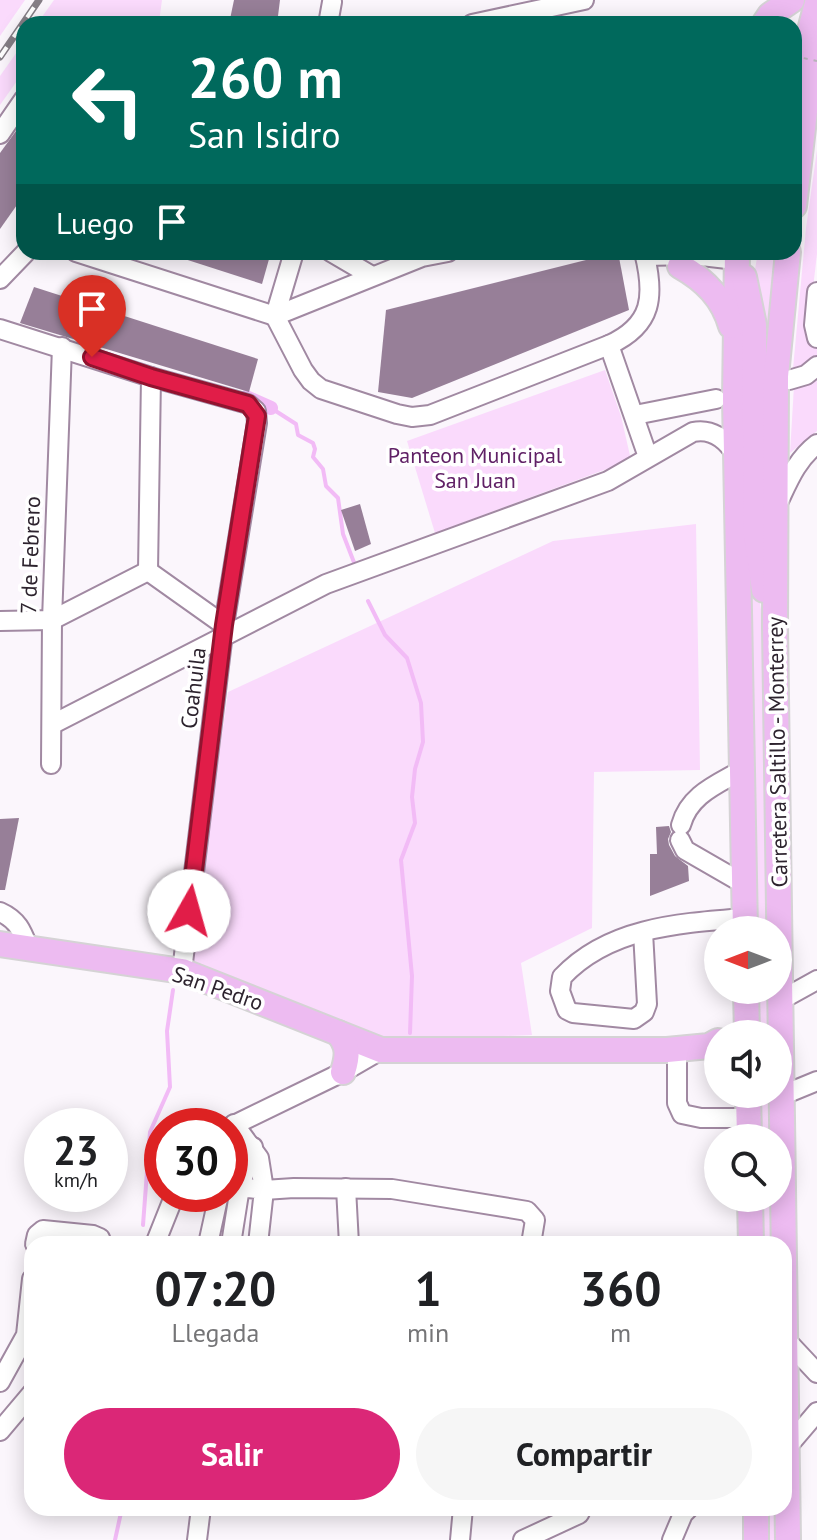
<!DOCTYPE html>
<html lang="es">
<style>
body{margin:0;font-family:"PT Sans",sans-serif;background:#f6f6f6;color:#202124;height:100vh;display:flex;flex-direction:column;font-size:30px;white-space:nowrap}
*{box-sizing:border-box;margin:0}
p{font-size:26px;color:#757577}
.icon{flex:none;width:44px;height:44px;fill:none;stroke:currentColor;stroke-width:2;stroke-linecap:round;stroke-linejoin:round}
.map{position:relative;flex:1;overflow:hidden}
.side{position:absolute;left:24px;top:1236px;width:768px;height:280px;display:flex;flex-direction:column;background:#fff;border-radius:24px;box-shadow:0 4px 20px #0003}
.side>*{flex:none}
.hud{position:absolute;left:16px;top:16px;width:786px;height:244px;border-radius:24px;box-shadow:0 4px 20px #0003;background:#00695c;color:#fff;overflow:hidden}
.needle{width:52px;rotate:270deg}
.controls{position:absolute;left:704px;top:916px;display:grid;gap:16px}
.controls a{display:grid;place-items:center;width:88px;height:88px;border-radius:50%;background:#fff;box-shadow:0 4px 20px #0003;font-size:40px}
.speed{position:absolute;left:24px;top:1108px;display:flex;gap:16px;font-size:40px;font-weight:700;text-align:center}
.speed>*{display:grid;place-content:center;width:104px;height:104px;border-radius:50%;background:#fff;box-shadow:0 4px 20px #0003;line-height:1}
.speed small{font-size:20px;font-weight:400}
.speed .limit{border:12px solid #d22;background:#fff;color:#111}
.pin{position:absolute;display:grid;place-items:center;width:68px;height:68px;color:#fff;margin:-82px -34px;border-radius:50% 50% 50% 0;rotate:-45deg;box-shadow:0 0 8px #0007}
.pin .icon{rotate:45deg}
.me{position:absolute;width:88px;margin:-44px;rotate:7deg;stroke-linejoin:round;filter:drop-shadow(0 0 6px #0008)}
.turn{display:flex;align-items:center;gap:28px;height:168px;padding:0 40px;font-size:36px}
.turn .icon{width:104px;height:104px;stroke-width:2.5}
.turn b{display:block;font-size:56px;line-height:68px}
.then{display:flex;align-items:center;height:76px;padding:0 40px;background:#0003;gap:16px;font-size:30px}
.eta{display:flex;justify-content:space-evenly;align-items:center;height:136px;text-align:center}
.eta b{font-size:48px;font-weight:700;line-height:56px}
.action{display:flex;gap:16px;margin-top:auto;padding:16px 40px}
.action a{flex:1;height:92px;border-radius:48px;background:#db2777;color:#fff;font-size:32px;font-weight:700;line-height:92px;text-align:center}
.action a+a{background:#f6f6f6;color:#202124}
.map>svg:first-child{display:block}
.green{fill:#fadafc}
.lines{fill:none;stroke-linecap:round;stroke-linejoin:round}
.stream{stroke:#f2bbf6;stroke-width:4}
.canal{stroke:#f2bbf6;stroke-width:14}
.building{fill:#977f98}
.minor-casing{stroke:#a189a2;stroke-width:22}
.major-casing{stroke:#d5d3d5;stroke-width:28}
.minor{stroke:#fff;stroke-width:18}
.major{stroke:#edbbf1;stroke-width:24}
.rail-casing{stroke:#857e86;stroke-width:7}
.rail{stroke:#fff;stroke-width:4;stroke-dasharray:12;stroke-linecap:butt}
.path-bridge{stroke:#bcb5bd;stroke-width:2;stroke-dasharray:4 6;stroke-linecap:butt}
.route-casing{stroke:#92132f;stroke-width:20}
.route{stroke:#e11d48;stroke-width:14}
.labels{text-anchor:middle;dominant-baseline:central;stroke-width:7;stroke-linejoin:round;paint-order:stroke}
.park-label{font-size:22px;fill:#602166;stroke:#fff}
.street-label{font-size:22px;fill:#2d232e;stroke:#fff}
</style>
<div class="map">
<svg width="817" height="1540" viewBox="0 0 817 1540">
<rect width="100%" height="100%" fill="#fbf6fc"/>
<g class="green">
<path d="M0,0H25L0,36Z"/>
<path d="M54,0H162L159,22L63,16L57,24H37Z"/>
<path d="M24,42V71L0,105V76Z"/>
<path d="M817,150V254L807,339L817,349V356L812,364L793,369L806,228Z"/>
<path d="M758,252H780L763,489L764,307L753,281Z"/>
<path d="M748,344L752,556L766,639L772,930H754Z"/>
<path d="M605,370L621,416L631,460L435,533L407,441Z"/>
<path d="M817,381V431L790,453L794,386Z"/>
<path d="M696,524L700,770L594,772L592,928L521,963L532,1035L374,1041L193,968L191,954L228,692L553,541Z"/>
<path d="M756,990H773L774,1034H757Z"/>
<path d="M758,1094H776V1138H760Z"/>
<path d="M761,1198H776L778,1244H762Z"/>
<rect x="766" y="1508" width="15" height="32"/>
</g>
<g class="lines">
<g class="stream">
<path d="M271,408L296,424L298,435L313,443L315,449L313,457L323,469L326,486L338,498L343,534L355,565"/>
<path d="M368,601L385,635L407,658L421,703L423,742L415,769L412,797L415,823L401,860L412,976L410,1033"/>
<path d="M143,1225L150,1132L170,1087L167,1031L173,990"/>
<path d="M115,1540L122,1508"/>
</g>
<path class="canal" d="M246,397L271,408"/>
</g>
<g class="building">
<path d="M234,0H280L277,24H229Z"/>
<path d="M24,120V195L0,229V153Z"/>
<path d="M169,252H271L262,284L169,254Z"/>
<path d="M618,252L629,310L412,398L378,392L386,310Z"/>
<path d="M34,287L258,359L249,392L20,323Z"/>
<path d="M360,504L371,544L355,551L341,510Z"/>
<path d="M19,818L5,890H0V819Z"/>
<path d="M669,826L671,832L668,839L669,845L675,856L688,866L689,881L650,896V854H657L656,827Z"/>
</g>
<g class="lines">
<defs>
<g id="minor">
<path d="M328,24L332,2"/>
<path d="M472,24L584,0"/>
<path d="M0,134L24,99"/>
<path d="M76,252L275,316L422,257L448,252"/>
<path d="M294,252L275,316L303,370L311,381L321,389L397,414L412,417L430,415L609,345C653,325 655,296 644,252"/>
<path d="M331,252L372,276"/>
<path d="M645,256L693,255L736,260"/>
<path d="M0,279L26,252"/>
<path d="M817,292L814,325L817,338"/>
<path d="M0,329L151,377L248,404L256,411L257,423L224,625L182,971"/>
<path d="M609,345L648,457"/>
<path d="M789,380L806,375L817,366"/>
<path d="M635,415L716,399"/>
<path d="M777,505C788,482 796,460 817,444"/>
<path d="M148,571L151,377"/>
<path d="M148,571L224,625"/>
<path d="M0,621L52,620L148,571"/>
<path d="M53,724L326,584L608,481L693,432C711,428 726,439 736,455"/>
<path d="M51,764L52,620L62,347"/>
<path d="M681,825C689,795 716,785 742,770"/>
<path d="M680,840L685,850L744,884"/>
<path d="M0,912C18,920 22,931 29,949"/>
<path d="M643,932L647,1004L644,1012L634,1019L573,1013L567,1010L560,991L562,977C609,927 680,923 745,918"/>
<path d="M781,1000L817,980"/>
<path d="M677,1049V1103L682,1114L701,1118H748"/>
<path d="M783,1095L817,1081"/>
<path d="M234,1124L259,1158L264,1190L294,1188L392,1189L527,1211L535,1220L531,1244"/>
<path d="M230,1127L343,1072L381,1050"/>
<path d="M240,1187L253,1147"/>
<path d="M346,1188L349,1244"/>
<path d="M35,1244L37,1235L43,1230L93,1235L100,1238L102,1244"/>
<path d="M155,1244L175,1194"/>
<path d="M208,1244L219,1194"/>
<path d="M231,1244L240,1187L264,1190L258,1244"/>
<path d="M787,1341L817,1373"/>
<path d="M0,1382L26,1335L32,1279"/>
<path d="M0,1431L32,1393"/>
<path d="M789,1445L817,1412"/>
<path d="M197,1540L201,1508"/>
<path d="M460,1540L463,1508"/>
<path d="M523,1540L579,1514L582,1508"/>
<path d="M672,1540L683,1514L689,1508"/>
</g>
<g id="major">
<path d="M764,24L770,15L792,0"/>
<path d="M801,66L817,3"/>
<path d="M794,206L805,111L817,49"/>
<path d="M737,252L735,399L745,930"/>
<path d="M680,266C705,280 723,298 731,326"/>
<path d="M744,277L754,325L756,535L764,590"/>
<path d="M0,944L182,971L381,1050H667L709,1046L718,1041"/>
<path d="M746,990L747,1034"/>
<path d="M338,1033C349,1046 348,1056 343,1072"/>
<path d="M748,1094L749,1138"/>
<path d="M750,1198L751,1244"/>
<path d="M756,1508V1540"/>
<path d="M788,1540L775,627L776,376L788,252"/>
</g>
</defs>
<use href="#minor" class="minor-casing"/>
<use href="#major" class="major-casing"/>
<use href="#minor" class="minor"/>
<use href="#major" class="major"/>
<defs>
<path id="rail" d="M0,57L39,0"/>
</defs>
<use href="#rail" class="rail-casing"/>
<use href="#rail" class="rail"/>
<path class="path-bridge" d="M794,56L817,61"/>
</g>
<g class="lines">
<defs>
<path id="route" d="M92,357L151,377L248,404L257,416L224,625L189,911"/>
</defs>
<use href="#route" class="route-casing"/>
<use href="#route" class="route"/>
</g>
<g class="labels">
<g class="park-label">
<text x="475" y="455">Panteon Municipal<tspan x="475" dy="25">San Juan</tspan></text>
</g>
<g class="street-label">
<text transform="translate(30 555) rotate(-88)">7 de Febrero</text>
<text transform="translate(193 688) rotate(-83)">Coahuila</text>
<text transform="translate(777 752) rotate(-91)">Carretera Saltillo - Monterrey</text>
<text transform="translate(218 988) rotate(19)">San Pedro</text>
</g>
</g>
</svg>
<div class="controls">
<a><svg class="needle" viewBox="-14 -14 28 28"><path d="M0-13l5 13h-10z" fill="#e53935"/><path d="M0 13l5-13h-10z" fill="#757577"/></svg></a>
<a><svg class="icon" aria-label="sound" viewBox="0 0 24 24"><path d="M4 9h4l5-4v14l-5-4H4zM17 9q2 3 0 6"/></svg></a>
<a><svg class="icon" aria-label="search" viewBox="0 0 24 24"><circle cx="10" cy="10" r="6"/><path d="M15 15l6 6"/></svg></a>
</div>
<div class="speed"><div>23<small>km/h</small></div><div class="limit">30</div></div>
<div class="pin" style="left:92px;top:357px;background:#d93025"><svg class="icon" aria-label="arrive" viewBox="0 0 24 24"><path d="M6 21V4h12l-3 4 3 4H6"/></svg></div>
<svg class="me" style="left:189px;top:911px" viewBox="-20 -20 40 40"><circle r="19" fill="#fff"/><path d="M0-13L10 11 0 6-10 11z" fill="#e11d48"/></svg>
<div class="hud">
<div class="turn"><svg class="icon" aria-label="left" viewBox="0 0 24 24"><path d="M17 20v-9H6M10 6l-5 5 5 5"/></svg><div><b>260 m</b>San Isidro</div></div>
<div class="then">Luego<svg class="icon" aria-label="arrive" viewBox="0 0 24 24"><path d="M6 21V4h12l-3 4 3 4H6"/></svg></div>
</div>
<section class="side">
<div class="eta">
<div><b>07:20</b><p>Llegada</p></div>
<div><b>1</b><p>min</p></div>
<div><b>360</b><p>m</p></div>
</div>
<div class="action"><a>Salir</a><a>Compartir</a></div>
</section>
</div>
